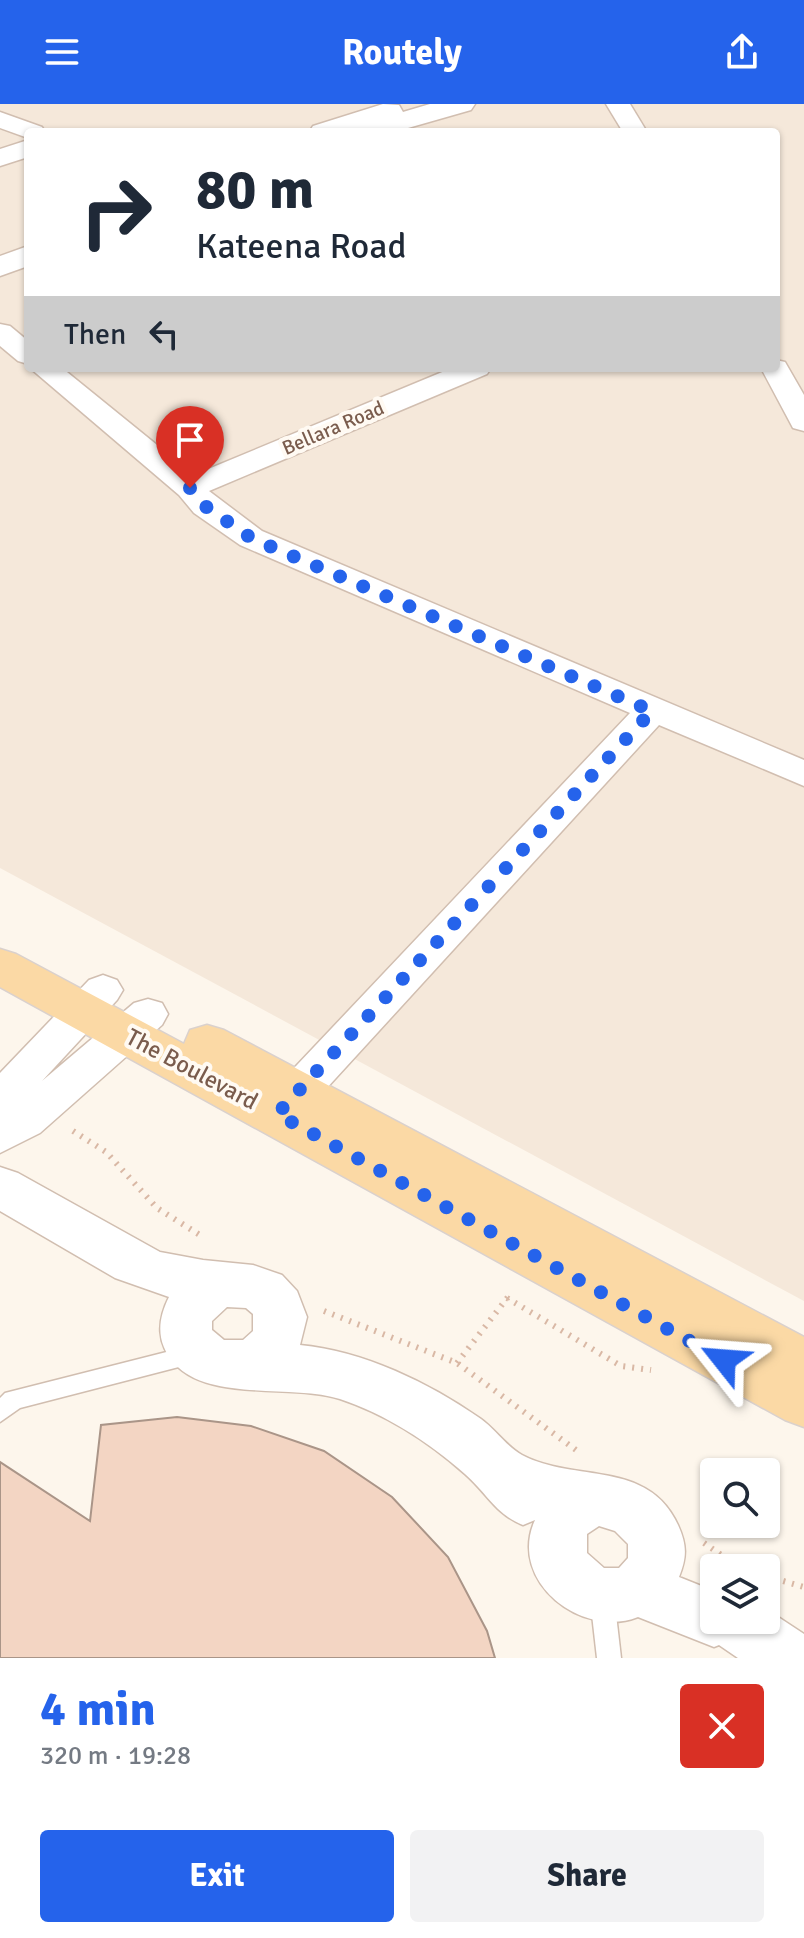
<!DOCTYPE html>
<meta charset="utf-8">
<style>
body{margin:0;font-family:Signika,sans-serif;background:#f2f2f3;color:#1f2937;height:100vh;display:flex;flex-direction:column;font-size:30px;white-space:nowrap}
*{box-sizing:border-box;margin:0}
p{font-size:26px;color:#747a83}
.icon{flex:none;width:44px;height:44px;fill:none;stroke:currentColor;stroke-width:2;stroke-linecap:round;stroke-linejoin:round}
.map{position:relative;height:1554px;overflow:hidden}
.sheet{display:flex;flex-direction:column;background:#fff;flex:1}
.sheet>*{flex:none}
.hud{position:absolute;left:24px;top:24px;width:756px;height:244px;border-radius:8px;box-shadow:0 2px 6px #0004;background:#fff;color:#1f2937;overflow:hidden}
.fabs{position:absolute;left:700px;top:1354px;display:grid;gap:16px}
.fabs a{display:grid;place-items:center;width:80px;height:80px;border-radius:8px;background:#fff;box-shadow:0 2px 6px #0004;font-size:40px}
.pin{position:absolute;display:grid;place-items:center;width:68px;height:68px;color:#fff;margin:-82px -34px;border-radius:50% 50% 50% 0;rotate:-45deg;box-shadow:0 0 8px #0007}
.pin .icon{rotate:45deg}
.me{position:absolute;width:88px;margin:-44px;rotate:298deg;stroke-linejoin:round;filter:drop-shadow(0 0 6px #0008)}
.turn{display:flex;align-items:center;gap:28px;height:168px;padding:0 40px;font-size:36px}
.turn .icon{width:104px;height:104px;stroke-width:2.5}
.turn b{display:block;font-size:56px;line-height:68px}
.then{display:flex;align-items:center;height:76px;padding:0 40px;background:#0003;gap:16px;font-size:30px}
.round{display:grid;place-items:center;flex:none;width:84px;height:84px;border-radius:8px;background:#f2f2f3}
.headline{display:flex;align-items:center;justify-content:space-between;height:136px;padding:0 40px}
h1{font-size:48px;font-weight:800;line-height:60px;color:#2563eb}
.cta{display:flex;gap:16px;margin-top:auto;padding:16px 40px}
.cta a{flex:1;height:92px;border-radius:8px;background:#2563eb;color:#fff;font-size:32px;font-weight:800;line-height:92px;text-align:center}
.cta a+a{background:#f2f2f3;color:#1f2937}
header{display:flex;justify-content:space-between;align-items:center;height:104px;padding:0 40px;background:#2563eb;color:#fff;font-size:36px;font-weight:800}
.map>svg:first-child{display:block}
.residential{fill:#f5e8da;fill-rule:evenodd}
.building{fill:#f3d5c3;stroke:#aa9588;stroke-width:2}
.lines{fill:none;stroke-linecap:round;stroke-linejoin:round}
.service-casing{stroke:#d1beb0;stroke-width:3}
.minor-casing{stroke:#d1beb0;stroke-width:3}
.tertiary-casing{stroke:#d1beb0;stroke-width:3}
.primary-casing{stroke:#dad1cd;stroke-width:3}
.path{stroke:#d9b8a5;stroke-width:6;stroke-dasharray:2 7;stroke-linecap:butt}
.service{fill:#fff;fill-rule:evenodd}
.minor{fill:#fff;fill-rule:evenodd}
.tertiary{fill:#fff;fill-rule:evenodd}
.primary{fill:#fbd9a5;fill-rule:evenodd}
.route{stroke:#2563eb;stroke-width:14;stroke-dasharray:0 25.2}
.labels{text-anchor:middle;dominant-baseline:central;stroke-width:8;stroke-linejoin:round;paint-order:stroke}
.far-street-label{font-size:20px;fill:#7a5c4d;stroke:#fffaf3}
.street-label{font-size:24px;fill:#7a5c4d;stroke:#fffaf3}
</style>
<header><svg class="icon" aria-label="menu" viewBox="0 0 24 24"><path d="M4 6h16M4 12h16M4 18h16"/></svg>Routely<svg class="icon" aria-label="share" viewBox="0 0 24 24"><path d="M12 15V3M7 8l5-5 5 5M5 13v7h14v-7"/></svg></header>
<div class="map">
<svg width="804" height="1554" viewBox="0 0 804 1554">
<rect width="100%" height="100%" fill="#fdf6ec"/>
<path class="residential" d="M0,0H804V1197L0,764ZM28,28H776V264H28Z"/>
<path class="building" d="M177,1313L251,1322L324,1347L392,1393L448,1453L487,1527L495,1554H0V1358L90,1417L101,1321Z"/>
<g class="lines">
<defs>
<g id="service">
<path d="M194,1241L202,1243L205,1250L202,1257L20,1304L0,1318V1294L5,1289Z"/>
<path d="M602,1482L610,1485L614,1493L621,1554H597L590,1493L594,1485Z"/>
</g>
<g id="minor">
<path d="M606,0H630L647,28H623Z"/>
<path d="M0,8L42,23L45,28H28V34L0,24Z"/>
<path d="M28,36V53L0,62V45Z"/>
<path d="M0,220L10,222L28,237V260L18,257L0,242Z"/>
<path d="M776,256L785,258L804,291V327L793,324L761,264H776Z"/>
<path d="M30,264H62L194,371L452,264H491L487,270L209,387L262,427L804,656V682L659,621L292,1022L277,1026L262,1022L256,1010L262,998L630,609L240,441L194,409L179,391Z"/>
<path d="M103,871L117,876L123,886L117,896L42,977L134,899L148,895L162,899L168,910L162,921L40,1029L0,1049V969L89,876Z"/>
</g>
<g id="tertiary">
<path d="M430,0H475L471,6L394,28H309L313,22L383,0L399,1L403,8Z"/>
<path d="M28,142V162L0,172V152Z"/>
<path d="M0,1063L18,1069L160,1148L203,1156L253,1161L282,1171L297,1187L307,1213L300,1241C364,1247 429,1279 481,1315C495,1325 507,1343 522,1351C575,1379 648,1355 678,1421C687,1441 687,1453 679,1473L714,1487V1516H766V1505L804,1530V1554H738L719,1541L714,1543L638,1513C583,1535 507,1478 535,1416L523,1421C495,1410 487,1389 465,1370C429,1338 385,1310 340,1295C294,1280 209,1298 175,1260C156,1239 157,1217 169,1193L115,1174L0,1107ZM227,1203L246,1204L253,1210V1227L243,1236H224L212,1226V1217ZM599,1422L615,1427L628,1440V1454L619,1464H604L587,1449V1430Z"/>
</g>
<path id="primary" d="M0,845L16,850L184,940L190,926L207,921L224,926L804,1233V1323L785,1316L0,883Z"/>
</defs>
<use href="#service" class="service-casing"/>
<use href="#minor" class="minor-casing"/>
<use href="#tertiary" class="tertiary-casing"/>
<use href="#primary" class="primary-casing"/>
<g class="path">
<path d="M73,1027L106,1048L157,1104L203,1133"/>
<path d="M507,1194L621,1262L651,1266"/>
<path d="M324,1207L457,1259L576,1346"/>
<path d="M457,1259L508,1193"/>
<path d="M704,1439L740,1464"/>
<path d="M766,1472L804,1483"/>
</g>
<use href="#service" class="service"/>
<use href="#minor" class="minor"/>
<use href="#tertiary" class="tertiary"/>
<use href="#primary" class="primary"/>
</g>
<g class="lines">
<path class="route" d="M190,384L205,402L251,434L652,607L277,1010L724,1256"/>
</g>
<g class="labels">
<g class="far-street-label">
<text transform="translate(333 324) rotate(-23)">Bellara Road</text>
</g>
<g class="street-label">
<text transform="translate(192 965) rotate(28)">The Boulevard</text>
</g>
</g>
</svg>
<div class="fabs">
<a><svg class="icon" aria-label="search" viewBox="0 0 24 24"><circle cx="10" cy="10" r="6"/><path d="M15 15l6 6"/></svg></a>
<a><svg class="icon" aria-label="layers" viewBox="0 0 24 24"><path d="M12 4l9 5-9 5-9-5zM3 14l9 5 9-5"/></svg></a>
</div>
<div class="pin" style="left:190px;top:384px;background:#d93025"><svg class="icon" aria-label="arrive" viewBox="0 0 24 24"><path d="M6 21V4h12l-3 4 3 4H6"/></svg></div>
<svg class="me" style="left:724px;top:1256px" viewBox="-20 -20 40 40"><path d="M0-17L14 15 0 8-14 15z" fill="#2563eb" stroke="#fff" stroke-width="4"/></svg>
<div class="hud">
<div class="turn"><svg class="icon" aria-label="right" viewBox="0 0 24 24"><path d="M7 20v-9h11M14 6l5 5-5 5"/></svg><div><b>80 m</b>Kateena Road</div></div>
<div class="then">Then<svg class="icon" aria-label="left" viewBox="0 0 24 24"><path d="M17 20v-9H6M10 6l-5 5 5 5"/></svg></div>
</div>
</div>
<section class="sheet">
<div class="headline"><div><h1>4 min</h1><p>320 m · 19:28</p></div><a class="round" style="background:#d93025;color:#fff"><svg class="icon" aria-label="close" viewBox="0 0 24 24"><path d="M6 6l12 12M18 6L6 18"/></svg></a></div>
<div class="cta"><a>Exit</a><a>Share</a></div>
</section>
